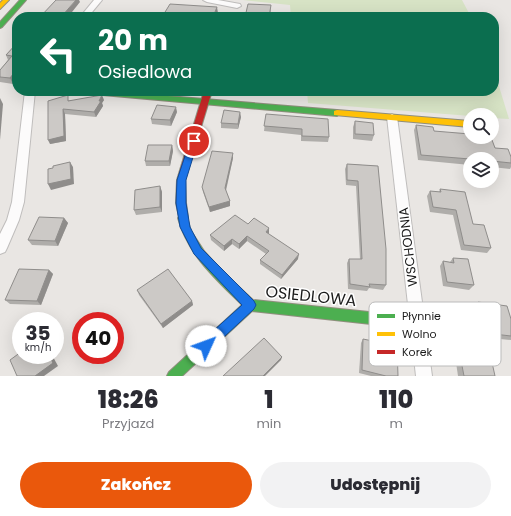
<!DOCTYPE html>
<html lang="pl">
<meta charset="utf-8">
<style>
body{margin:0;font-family:Poppins,sans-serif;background:#f2f2f3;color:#2b2b33;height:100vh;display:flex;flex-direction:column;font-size:15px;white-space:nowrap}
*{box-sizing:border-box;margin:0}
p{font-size:13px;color:#7c7c81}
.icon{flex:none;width:22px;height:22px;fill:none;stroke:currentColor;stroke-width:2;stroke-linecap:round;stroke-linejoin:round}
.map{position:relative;height:376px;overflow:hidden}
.panel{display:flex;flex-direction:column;background:#fff;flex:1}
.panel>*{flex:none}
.top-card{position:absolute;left:12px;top:12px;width:487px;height:84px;border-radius:16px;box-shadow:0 4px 16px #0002;background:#0b6e4f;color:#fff;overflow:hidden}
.fabs{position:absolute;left:463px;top:108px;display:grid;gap:8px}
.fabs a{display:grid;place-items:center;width:36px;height:36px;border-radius:50%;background:#fff;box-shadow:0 4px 16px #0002;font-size:20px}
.speed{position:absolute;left:12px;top:312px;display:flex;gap:8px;font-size:20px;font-weight:700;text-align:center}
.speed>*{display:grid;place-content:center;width:52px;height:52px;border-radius:50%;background:#fff;box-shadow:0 4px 16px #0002;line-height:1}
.speed small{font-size:10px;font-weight:400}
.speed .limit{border:6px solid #d22;background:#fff;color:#111}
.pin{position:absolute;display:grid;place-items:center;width:34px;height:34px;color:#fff;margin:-17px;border:2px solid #fff;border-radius:50%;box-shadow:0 1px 4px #0007}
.me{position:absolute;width:44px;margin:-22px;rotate:47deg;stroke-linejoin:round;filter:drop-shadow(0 0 3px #0008)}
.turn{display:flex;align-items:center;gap:14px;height:84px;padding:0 20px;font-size:18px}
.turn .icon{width:52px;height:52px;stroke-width:2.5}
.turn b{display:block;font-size:28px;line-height:34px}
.eta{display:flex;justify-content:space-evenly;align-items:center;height:68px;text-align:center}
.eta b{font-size:24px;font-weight:800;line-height:28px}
.cta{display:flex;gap:8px;margin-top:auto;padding:8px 20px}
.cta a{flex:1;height:46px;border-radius:24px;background:#ea580c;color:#fff;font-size:16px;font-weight:800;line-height:46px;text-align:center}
.cta a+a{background:#f2f2f3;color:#2b2b33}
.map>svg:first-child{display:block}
.grass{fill:#d7e3c5}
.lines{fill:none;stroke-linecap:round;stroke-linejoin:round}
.street-casing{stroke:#bfbdbc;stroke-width:2}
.fast-casing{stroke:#908f7e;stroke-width:2}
.slow-casing{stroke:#908f7e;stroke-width:2}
.jam-casing{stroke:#908f7e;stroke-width:2}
.street{fill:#fcfbfb;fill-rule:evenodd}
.fast{fill:#4caf50;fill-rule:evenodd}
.slow{fill:#ffc107;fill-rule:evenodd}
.jam{fill:#c62828;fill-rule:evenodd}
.wall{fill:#afadaa}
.shaded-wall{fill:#8f8d8b}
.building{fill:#ccc9c6;stroke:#8f8d8b}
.route{fill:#1a73e8;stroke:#114b97}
.labels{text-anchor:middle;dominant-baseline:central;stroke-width:3;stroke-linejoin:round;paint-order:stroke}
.street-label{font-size:13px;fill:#1b1b1b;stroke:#fff}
.near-street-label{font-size:16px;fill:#1b1b1b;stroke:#fff}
.key{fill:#fff;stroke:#bbb;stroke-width:1}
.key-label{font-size:11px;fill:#1b1b1b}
</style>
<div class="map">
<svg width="511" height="376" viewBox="0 0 511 376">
<rect width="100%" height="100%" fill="#e9e6e3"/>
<g class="grass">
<path d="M243,0H462L471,17H291L290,5Z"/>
<path d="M494,70L509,119L492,118V115H470V116L308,103L307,91H494Z"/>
</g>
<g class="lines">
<defs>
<g id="street">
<path d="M94,0H102L88,17H80Z"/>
<path d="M203,0H218L240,4L241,6L237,8L207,2Z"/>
<path d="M25,91H35L24,202L19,220L7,248L5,252L0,254V234L7,220L12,202Z"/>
<path d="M392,114L397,117L432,376H416L387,117Z"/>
</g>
<g id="fast">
<path d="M20,0H26L2,27L0,28V22Z"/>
<path d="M76,91H107L337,110L341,113L337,116L80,93Z"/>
<path d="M183,214L186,215L191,231L204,251L224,273L253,300L417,317L421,319L423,323L421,327L417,329L252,311L182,376H167L169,372L242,305C216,279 188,255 178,218L180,215Z"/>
</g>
<g id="slow">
<path d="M3,0H9L0,9V3Z"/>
<path d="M337,110L470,121V127L334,115V111Z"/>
</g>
<path id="jam" d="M204,91H212L185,180L186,203L188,218L186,221L183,222L180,221L176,203L177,180Z"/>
</defs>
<use href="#street" class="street-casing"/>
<use href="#fast" class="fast-casing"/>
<use href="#slow" class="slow-casing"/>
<use href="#jam" class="jam-casing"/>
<use href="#street" class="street"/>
<use href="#fast" class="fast"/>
<use href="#slow" class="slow"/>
<use href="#jam" class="jam"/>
</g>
<g class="wall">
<path d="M17,43V78L13,84L0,82V70L8,60L6,55Z"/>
<path d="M104,100L102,103L103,106L96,117L65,114L66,141L50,144L48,101Z"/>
<path d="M177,112L171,126L152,124L151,119Z"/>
<path d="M266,114L329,137L328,142L301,141V135L264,131Z"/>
<path d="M241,117L238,129L221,128V123Z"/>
<path d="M355,121L374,135L372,141L353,139V127Z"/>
<path d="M416,125L434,131L471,139L511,157V167L510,169L492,167V159H470V165L418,160L414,130Z"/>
<path d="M172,145L173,151L170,166H146L145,161Z"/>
<path d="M233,158L226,191L230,201V206L210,212L203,192L202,187Z"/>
<path d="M347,164L378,166L386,285L383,290L369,288L367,291L348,289L347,263L349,259H360L356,186L346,185L345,169Z"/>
<path d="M160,186L162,192V212L136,215L134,210Z"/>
<path d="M440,189L473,224L491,248L487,253L461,250L453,215L430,212L427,196L430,191L439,192Z"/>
<path d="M64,218L68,223L58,246L32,245L28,240Z"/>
<path d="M248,224L269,233V234L298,259L281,279L260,264V260L266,254L247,241L239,249L232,244L224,251L211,240L210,235Z"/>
<path d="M453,258L474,285L469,290L443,286L440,266L443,261L450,262Z"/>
<path d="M49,270L53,274L41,305L10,304L5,300Z"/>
<path d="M137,290L192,301L193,305L163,328L139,295Z"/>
<path d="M478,302L511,319V340L480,337L473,306Z"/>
<path d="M363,339L398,376H371L359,373L361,343Z"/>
<path d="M458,345L495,376H458L454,349Z"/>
</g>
<g class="shaded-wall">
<path d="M76,0H79L80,2L68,17H61Z"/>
<path d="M271,5L270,17H269Z"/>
<path d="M217,7L218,13L216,17H213Z"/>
<path d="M17,69V78L13,84L10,78Z"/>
<path d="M102,95L104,100L102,103L103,106L96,117L94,112L99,101Z"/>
<path d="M0,98L3,104L0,140Z"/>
<path d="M176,107L177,112L171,126L170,120Z"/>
<path d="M63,109L65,114L66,141L50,144L48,140Z"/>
<path d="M240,112L241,117L238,129V124Z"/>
<path d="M172,145L173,151L170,166L169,161Z"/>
<path d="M233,153V158L225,193V188Z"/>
<path d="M70,162L73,167L74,184L51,190L48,184Z"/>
<path d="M160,186L162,192V212L160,207Z"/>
<path d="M230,201V206L210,212L209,207Z"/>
<path d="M64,218L68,223L58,246L55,241Z"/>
<path d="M269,228V233L266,237V232Z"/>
<path d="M247,236V241L239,249V244Z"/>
<path d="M232,239V244L224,251V246Z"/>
<path d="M299,254L298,259L281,279L282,275Z"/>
<path d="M49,270L53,274L41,305L37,301Z"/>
<path d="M192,301L193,305L163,328L161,324Z"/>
<path d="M49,355H52L58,366L44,376H35Z"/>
<path d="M282,357L281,360L265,376H263Z"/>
</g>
<g class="building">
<path d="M56,0H76L61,17H40Z"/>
<path d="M170,4L217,7L213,17H162Z"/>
<path d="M248,4L271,5L269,17H245Z"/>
<path d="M17,43V69L10,78L0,77V70L12,56L6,55Z"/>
<path d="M68,95V101L102,95L99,101H101L94,112L63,109L64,136L48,140V101Z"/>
<path d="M157,105L176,107L170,120L151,119Z"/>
<path d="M224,110L240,112L238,124L221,123Z"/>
<path d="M266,114L328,119L329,137L302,136V129L264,126Z"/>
<path d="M355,121L373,123L374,135L355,134Z"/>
<path d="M416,125L433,127L434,131L470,134V137H471V139L492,140L495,148L508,149L511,157V163L492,161V159H470L421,155Z"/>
<path d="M148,145H172L169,161H145Z"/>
<path d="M212,151L233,153L225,188L230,201L209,207L202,187Z"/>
<path d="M70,162L71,179L48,184V169L53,168V166Z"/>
<path d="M347,164L378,166L386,249V285L369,284L370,287L350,284L349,259H362L358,181L347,180Z"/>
<path d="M160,186V207L134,210L135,190Z"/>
<path d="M440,189L465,192L473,224L484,225L491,248L464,245L456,210L433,207L430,191L441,192Z"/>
<path d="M235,215L248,224L254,218L269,228L266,232L299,254L282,275L260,260L269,251L247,236L239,244L232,239L224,246L210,235Z"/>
<path d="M39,217L64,218L55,241L28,240Z"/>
<path d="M453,258L468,259L474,285L447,282L443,261L454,263Z"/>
<path d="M19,269L49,270L37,301L5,300Z"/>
<path d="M168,269L192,301L161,324L137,290Z"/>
<path d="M478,302L507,306L511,319V336L485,333Z"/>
<path d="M264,338L282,357L263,376H223Z"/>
<path d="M363,339L397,346L398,376H386L362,370Z"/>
<path d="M458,345L489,349L495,376H464Z"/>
<path d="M21,352V355H49L53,363L35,376H17L10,360Z"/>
</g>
<path class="route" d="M194,138L198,141L186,180V203L190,227L201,248L254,301L256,305L254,309L210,350L206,352L202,350L200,346L202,341L242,305L194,254L180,227L176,203L177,180L190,141Z"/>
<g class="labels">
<g class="street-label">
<text transform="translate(408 247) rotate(-97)">WSCHODNIA</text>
</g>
<g class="near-street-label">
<text transform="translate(311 296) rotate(6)">OSIEDLOWA</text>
</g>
</g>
<rect x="369" y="302" width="132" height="64" rx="6" class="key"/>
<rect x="377" y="314" width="18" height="4" fill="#4caf50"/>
<rect x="377" y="332" width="18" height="4" fill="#ffc107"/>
<rect x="377" y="350" width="18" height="4" fill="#c62828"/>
<g class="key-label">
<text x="402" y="320">Płynnie</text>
<text x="402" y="338">Wolno</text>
<text x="402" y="356">Korek</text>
</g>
</svg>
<div class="fabs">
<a><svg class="icon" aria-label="search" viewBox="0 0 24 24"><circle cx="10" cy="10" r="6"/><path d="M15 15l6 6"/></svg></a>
<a><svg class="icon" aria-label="layers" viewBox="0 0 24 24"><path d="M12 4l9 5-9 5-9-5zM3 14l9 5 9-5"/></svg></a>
</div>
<div class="speed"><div>35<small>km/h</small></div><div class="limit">40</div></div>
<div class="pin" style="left:194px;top:141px;background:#d93025"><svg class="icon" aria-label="arrive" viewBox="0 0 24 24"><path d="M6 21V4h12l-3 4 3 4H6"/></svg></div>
<svg class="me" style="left:206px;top:346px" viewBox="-20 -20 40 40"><circle r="19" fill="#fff"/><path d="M0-13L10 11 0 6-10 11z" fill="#1a73e8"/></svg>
<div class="top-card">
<div class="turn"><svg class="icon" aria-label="left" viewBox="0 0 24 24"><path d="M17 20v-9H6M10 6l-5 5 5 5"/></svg><div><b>20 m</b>Osiedlowa</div></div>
</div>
</div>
<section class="panel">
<div class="eta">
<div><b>18:26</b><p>Przyjazd</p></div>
<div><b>1</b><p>min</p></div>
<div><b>110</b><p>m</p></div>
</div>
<div class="cta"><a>Zakończ</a><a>Udostępnij</a></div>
</section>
